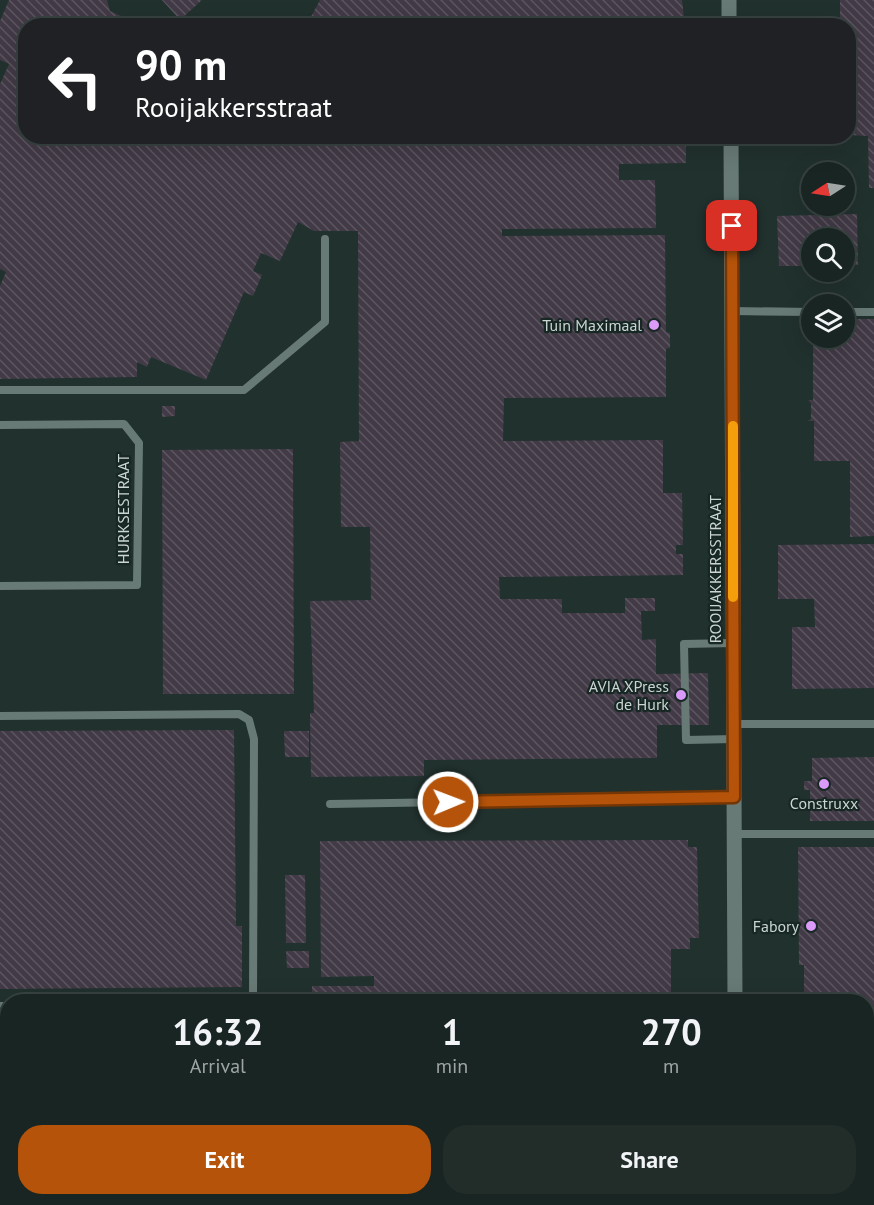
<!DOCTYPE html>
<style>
body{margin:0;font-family:"PT Sans",sans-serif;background:#222d2a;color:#f1f3f6;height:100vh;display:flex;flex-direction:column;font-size:22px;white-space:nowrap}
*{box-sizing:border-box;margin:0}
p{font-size:20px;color:#9fa5a5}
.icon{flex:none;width:33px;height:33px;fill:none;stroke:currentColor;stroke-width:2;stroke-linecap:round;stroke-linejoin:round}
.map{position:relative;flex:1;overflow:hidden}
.drawer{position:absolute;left:0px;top:994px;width:874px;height:212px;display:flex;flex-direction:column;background:#192522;border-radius:24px 24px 0 0;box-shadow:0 6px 24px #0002,0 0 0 2px #374240}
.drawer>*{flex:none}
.hud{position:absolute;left:18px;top:18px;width:838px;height:126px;border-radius:24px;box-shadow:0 6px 24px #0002,0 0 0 2px #374240;background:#202124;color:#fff;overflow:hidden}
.needle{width:39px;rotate:258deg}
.buttons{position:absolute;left:801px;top:162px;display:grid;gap:12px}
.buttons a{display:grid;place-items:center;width:54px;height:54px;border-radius:50%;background:#192522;box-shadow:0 6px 24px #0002,0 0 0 2px #374240;font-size:30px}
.pin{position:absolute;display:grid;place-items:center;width:51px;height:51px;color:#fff;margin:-26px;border-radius:12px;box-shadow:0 3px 9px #0006}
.me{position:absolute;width:66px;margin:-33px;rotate:89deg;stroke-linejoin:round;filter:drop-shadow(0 0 4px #0008)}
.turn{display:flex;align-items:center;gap:21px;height:126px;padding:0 18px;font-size:27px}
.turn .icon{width:78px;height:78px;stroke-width:2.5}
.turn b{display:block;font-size:42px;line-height:51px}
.eta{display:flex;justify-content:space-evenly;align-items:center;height:102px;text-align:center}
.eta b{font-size:36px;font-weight:700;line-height:42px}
.cta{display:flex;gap:12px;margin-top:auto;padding:12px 18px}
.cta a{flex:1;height:69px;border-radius:24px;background:#b45309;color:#fff;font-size:24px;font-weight:700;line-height:69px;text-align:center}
.cta a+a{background:#222d2a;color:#f1f3f6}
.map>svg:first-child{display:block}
.building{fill:url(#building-back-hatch)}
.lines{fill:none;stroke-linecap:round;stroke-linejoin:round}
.lane{stroke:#687a76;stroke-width:8}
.street{stroke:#687a76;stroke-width:15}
.route-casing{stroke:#753606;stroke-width:15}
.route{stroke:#b45309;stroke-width:10}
.slow{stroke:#f59e0b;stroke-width:10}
.poi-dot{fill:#da9af7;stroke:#172724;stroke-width:2}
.labels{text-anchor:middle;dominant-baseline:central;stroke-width:4.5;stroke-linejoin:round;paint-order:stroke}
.poi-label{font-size:16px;fill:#cbd5d2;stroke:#172724;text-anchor:end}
.street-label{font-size:16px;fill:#cbd5d2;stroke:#172724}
</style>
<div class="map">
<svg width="874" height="1205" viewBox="0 0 874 1205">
<defs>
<pattern id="building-back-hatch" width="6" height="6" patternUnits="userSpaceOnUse" patternTransform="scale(1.5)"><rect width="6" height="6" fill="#423a46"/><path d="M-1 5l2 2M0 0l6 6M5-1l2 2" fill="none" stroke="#5c5660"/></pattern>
</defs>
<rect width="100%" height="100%" fill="#21312e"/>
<g class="building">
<path d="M9,0H107L110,11L143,26H26V136H686V163L619,164V180H655L656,228L502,229V236L665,235L666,332L670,333V348L666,349V397L504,398L503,441L663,440V493H682L683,545H676V554H683V575L499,577L500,599H562V613H625V598H655V611H641L642,640L656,639V674L708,673L709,725H657V758L424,760V776L311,777L310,713H314L310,601L371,600L370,527H341L340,442L359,441L358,231H314L298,222L280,261L261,253L253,271L262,275L253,296L244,292L206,380L151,357L147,367L137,362V377L0,379V286L6,272L0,269V84L9,64L0,60V21Z"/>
<path d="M162,0H202L180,20Z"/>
<path d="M320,0H682L685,26H306Z"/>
<path d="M840,0H874V188H869L868,136L849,135V26H840Z"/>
<path d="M857,214L858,265H844V238H812V266H779L777,216Z"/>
<path d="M856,319H874V536L850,537V461H814V421H808L811,419V403L808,400H813V338H844V331H848V325H856Z"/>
<path d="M162,406H175V416L162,417Z"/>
<path d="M293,449L294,694H163L162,450Z"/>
<path d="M874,544V688L792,689V627H815L814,599H778V545Z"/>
<path d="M234,730L236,926H242V987L0,989V731Z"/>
<path d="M284,731H309V757H285Z"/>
<path d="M874,757V821H810V790H804V781H812V758Z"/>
<path d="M688,840V847H697L699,938H690V949H671V1002H312V986H374V976L321,977L320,841Z"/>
<path d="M798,847H874V1163H867V1002H804V965H799Z"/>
<path d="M285,875H305L306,943H286Z"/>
<path d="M286,951H309V968H287Z"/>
<path d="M0,1064H8L5,1143H0Z"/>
</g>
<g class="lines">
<g class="lane">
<path d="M732,311L812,312"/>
<path d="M844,312H874"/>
<path d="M0,390H244L325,322V239"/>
<path d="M0,425L124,424L139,443L137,585L0,586"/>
<path d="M733,643L684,644L686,740L734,739"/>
<path d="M0,716L239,714L249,720L254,739L253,1002"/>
<path d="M734,724H874"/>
<path d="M330,804L734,797"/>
<path d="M734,834H874"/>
<path d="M0,1006H8"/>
<path d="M252,1198V1205"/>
</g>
<g class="street">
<path d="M729,0V26"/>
<path d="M731,136L735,1002"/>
<path d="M737,1198V1205"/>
</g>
</g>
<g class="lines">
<defs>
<path id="route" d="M448,802L734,797L732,226"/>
</defs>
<use href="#route" class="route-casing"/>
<use href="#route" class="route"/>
<path class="slow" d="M733,426V597"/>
</g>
<g class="poi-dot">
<circle cx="654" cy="325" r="6"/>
<circle cx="681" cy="695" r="6"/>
<circle cx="824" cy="784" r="6"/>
<circle cx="811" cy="926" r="6"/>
</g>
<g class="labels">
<g class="poi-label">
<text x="642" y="325">Tuin Maximaal</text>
<text x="669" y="686">AVIA XPress<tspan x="669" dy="18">de Hurk</tspan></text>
<text x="824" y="803" text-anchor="middle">Construxx</text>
<text x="799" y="926">Fabory</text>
</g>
<g class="street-label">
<text transform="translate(123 509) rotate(-90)">HURKSESTRAAT</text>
<text transform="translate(715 569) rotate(-90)">ROOIJAKKERSSTRAAT</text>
</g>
</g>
</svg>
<div class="buttons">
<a><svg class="needle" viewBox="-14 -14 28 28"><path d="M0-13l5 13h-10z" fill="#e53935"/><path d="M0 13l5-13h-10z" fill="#9fa5a5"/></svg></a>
<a><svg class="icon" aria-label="search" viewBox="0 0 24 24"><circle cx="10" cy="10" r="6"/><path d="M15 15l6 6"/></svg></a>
<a><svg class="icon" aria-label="layers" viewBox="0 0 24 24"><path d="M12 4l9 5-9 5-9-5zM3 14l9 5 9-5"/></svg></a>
</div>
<div class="pin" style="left:732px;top:226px;background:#d93025"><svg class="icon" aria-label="arrive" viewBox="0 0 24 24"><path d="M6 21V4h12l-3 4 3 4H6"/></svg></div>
<svg class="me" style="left:448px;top:802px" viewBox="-20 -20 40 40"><circle r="17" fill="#b45309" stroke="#fff" stroke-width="3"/><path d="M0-11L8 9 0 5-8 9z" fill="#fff"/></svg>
<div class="hud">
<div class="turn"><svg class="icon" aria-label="left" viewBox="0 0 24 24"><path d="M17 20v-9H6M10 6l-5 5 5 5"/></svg><div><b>90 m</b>Rooijakkersstraat</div></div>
</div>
<section class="drawer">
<div class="eta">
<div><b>16:32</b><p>Arrival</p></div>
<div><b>1</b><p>min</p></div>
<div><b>270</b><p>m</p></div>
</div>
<div class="cta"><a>Exit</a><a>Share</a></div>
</section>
</div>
